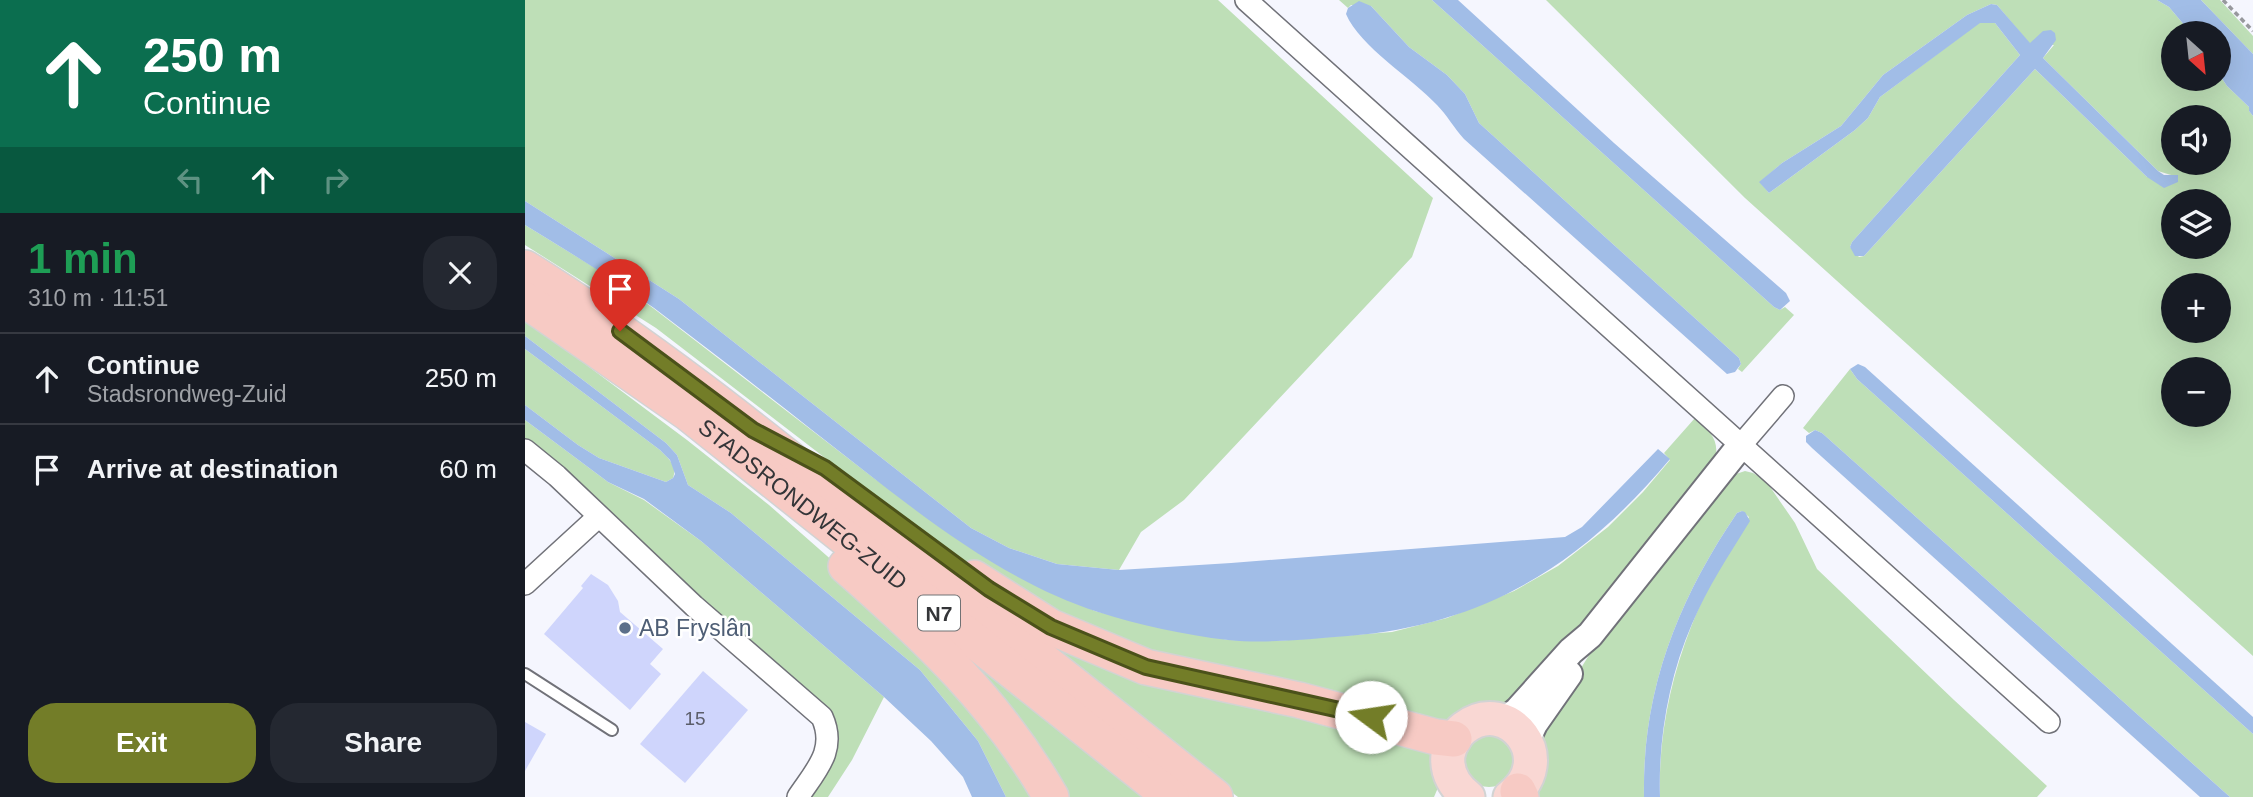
<!DOCTYPE html>
<meta charset="utf-8">
<style>
body{margin:0;font-family:Arial,sans-serif;background:#242831;color:#f1f3f6;height:100vh;display:flex;flex-direction:column;font-size:26px;white-space:nowrap}
*{box-sizing:border-box;margin:0}
p{font-size:23px;color:#9ea1a6}
.icon{flex:none;width:38px;height:38px;fill:none;stroke:currentColor;stroke-width:2;stroke-linecap:round;stroke-linejoin:round}
.map{position:relative;flex:1;overflow:hidden}
.details{display:flex;flex-direction:column;background:#171b24;width:525px}
.details>*{flex:none}
.hud{background:#0b6e4f;color:#fff;overflow:hidden}
.needle{width:46px;rotate:153deg}
.tools{position:absolute;left:1636px;top:21px;display:grid;gap:14px}
.tools a{display:grid;place-items:center;width:70px;height:70px;border-radius:50%;background:#171b24;box-shadow:0 7px 28px #0002;font-size:35px}
.pin{position:absolute;display:grid;place-items:center;width:60px;height:60px;color:#fff;margin:-72px -30px;border-radius:50% 50% 50% 0;rotate:-45deg;box-shadow:0 0 7px #0007}
.pin .icon{rotate:45deg}
.me{position:absolute;width:77px;margin:-38px;rotate:284deg;stroke-linejoin:round;filter:drop-shadow(0 0 5px #0008)}
.turn{display:flex;align-items:center;gap:24px;height:147px;padding:0 28px;font-size:32px}
.turn .icon{width:91px;height:91px;stroke-width:2.5}
.turn b{display:block;font-size:49px;line-height:60px}
.lanes{display:flex;align-items:center;height:66px;padding:0 28px;background:#0003;justify-content:center;gap:35px;direction:ltr}
.lanes .off{opacity:.35}
.round{display:grid;place-items:center;flex:none;width:74px;height:74px;border-radius:28px;background:#242831}
.overview{display:flex;align-items:center;justify-content:space-between;height:119px;padding:0 28px}
h1{font-size:42px;font-weight:700;line-height:52px;color:#1e9e55}
.primary-button{display:flex;gap:14px;margin-top:auto;padding:14px 28px}
.primary-button a{flex:1;height:80px;border-radius:28px;background:#737d28;color:#fff;font-size:28px;font-weight:700;line-height:80px;text-align:center}
.primary-button a+a{background:#242831;color:#f1f3f6}
ul{padding:0;list-style:none}
li{display:flex;align-items:center;gap:21px;height:91px;padding:0 28px;border-top:2px solid #363941}
li div{flex:1}
li b{display:block;font-size:26px}
li em{font-style:normal}
main{display:flex;flex:1;min-height:0}
.map>svg:first-child{display:block}
.green{fill:#bedfb7;fill-rule:evenodd}
.water{fill:#a1bde7}
.building{fill:#cfd5fc}
.lines{fill:none;stroke-linecap:round;stroke-linejoin:round}
.service-casing{stroke:#717279;stroke-width:14}
.minor-casing{stroke:#717279;stroke-width:24}
.tertiary-casing{stroke:#717279;stroke-width:30}
.primary-casing{stroke:#d2d3d3;stroke-width:37}
.trunk-casing{stroke:#d2d3d3;stroke-width:38}
.path{stroke:#97989d;stroke-width:3.5;stroke-dasharray:5 3.5;stroke-linecap:butt}
.service{stroke:#fff;stroke-width:10}
.minor{stroke:#fff;stroke-width:21}
.tertiary{stroke:#fff;stroke-width:26}
.primary{stroke:#f9d7d3;stroke-width:33}
.trunk{stroke:#f7cac4;stroke-width:35}
.route-casing{stroke:#4b511a;stroke-width:18}
.route{stroke:#737d28;stroke-width:12}
.service-dot{fill:#5c6f8a;stroke:#fff;stroke-width:2.5}
.labels{text-anchor:middle;dominant-baseline:central;stroke-width:5;stroke-linejoin:round;paint-order:stroke}
.number-label{font-size:19px;fill:#5b5d69}
.shield{fill:#fff;stroke:#717274;stroke-width:2}
.shield-label{font-size:21px;font-weight:bold;fill:#343538}
.street-label{font-size:23px;fill:#343538;stroke:#fff}
.service-label{font-size:23px;fill:#4e5e75;stroke:#fff;text-anchor:start}
</style>
<main>
<section class="details">
<div class="hud">
<div class="turn"><svg class="icon" aria-label="ahead" viewBox="0 0 24 24"><path d="M12 20V5M6 11l6-6 6 6"/></svg><div><b>250 m</b>Continue</div></div>
<div class="lanes"><svg class="icon off" aria-label="left" viewBox="0 0 24 24"><path d="M17 20v-9H6M10 6l-5 5 5 5"/></svg><svg class="icon" aria-label="ahead" viewBox="0 0 24 24"><path d="M12 20V5M6 11l6-6 6 6"/></svg><svg class="icon off" aria-label="right" viewBox="0 0 24 24"><path d="M7 20v-9h11M14 6l5 5-5 5"/></svg></div>
</div>
<div class="overview"><div><h1>1 min</h1><p>310 m · 11:51</p></div><a class="round"><svg class="icon" aria-label="close" viewBox="0 0 24 24"><path d="M6 6l12 12M18 6L6 18"/></svg></a></div>
<ul>
<li><svg class="icon" aria-label="ahead" viewBox="0 0 24 24"><path d="M12 20V5M6 11l6-6 6 6"/></svg><div><b>Continue</b><p>Stadsrondweg-Zuid</p></div><em>250 m</em></li>
<li><svg class="icon" aria-label="arrive" viewBox="0 0 24 24"><path d="M6 21V4h12l-3 4 3 4H6"/></svg><div><b>Arrive at destination</b></div><em>60 m</em></li>
</ul>
<div class="primary-button"><a>Exit</a><a>Share</a></div>
</section>
<div class="map">
<svg width="1728" height="797" viewBox="0 0 1728 797">
<rect width="100%" height="100%" fill="#f5f6fe"/>
<g class="green">
<path d="M0,0H693L908,198L887,257L659,500L616,532L594,570L532,564L484,548L446,528L154,299L0,201Z"/>
<path d="M814,0H907L1249,307L1255,310L1260,307L1269,315L1217,372L1213,369L1216,364L1214,358L954,123L940,94L922,75L884,47L846,6L826,5L823,8Z"/>
<path d="M1021,0H1632L1644,7L1666,33H1648V79H1694V74L1702,86L1725,108L1724,111L1728,116V656L1220,198ZM1466,4L1472,5L1505,44L1529,45L1518,58L1633,171L1646,175L1622,177L1510,69L1339,256L1334,257L1325,247L1327,242L1495,55L1470,23L1455,22L1355,97L1343,118L1330,130L1244,193L1235,182L1257,163L1316,126L1358,75L1442,15ZM1648,117H1694V163H1648ZM1648,201H1694V247H1648ZM1648,285H1694V331H1648ZM1648,369H1694V415H1648Z"/>
<path d="M1676,0H1695L1728,36V54Z"/>
<path d="M0,225L75,271L128,308L350,479L497,578L570,611L646,630L704,640L751,641L867,632L922,618L989,591L1033,566L1083,527L1118,492L1145,460L1139,453L1170,418C1185,431 1195,440 1190,460L1044,643L983,704L915,724L663,670L455,577L131,328L0,245Z"/>
<path d="M0,319L162,440L244,505L318,570L404,651L514,797H481L453,741L395,670L206,513L163,485L152,455L141,443L0,336Z"/>
<path d="M0,349L135,450C143,458 153,466 148,478L141,482L74,458L53,445L0,405Z"/>
<path d="M1325,369L1332,379L1728,734V797H1705L1297,433L1290,430L1284,433L1278,428Z"/>
<path d="M0,420L83,482L119,500L176,541L359,697L327,760L303,797H283L312,747C212,640 114,530 0,440Z"/>
<path d="M1220,471L1228,473L1241,481L1270,523L1292,569L1429,700L1522,786L1512,797H1135C1133,740 1145,680 1166,627C1180,589 1204,553 1224,517L1217,511L1212,513C1153,600 1117,690 1119,797H1010L1015,735L1072,642L1205,476Z"/>
<path d="M352,578L625,797H537Z"/>
<path d="M501,630L917,746L912,790L909,797H713L654,753Z"/>
<circle cx="964" cy="761" r="26"/>
</g>
<g class="water">
<path d="M907,0H933L1089,143L1261,293L1265,301L1255,310L1249,307Z"/>
<path d="M1632,0H1676L1728,54V116L1724,111V107L1702,86L1694,74V33H1666L1644,7Z"/>
<path d="M834,1L846,6L884,47L922,75L940,94L954,123L1214,358L1216,364L1210,372L1202,374L939,139C929,128 922,115 912,105C887,78 835,47 821,14L823,8Z"/>
<path d="M1466,4L1472,5L1505,43L1518,31L1526,30L1530,33L1531,40L1518,58L1633,171L1639,175H1653V182L1639,188L1622,177L1510,69L1339,256H1330L1325,247L1327,242L1495,55L1470,23H1455L1355,97L1343,118L1330,130L1244,193L1234,182L1257,163L1316,126L1358,75L1442,15Z"/>
<path d="M0,201L154,299L446,528L484,548L532,564L594,570L706,563L1040,537L1057,527L1133,449L1145,459C1057,564 961,625 823,636C783,639 742,644 703,640C659,635 614,625 573,612C467,578 374,497 287,430C235,389 182,348 129,308C87,278 44,252 0,225Z"/>
<path d="M0,336L141,443L152,455L163,485L206,513L395,670L453,741L481,797H447L438,777L406,741L359,697L176,541L119,499L83,482L0,420V405L53,445L74,458L141,482L148,478L150,474L145,460L135,450L0,349Z"/>
<path d="M1333,364L1340,367L1728,717V734L1332,379L1325,369Z"/>
<path d="M1290,430L1297,433L1705,797H1675L1287,448L1281,442V436Z"/>
<path d="M1217,511L1220,512L1225,521C1204,555 1182,588 1167,624C1144,676 1133,740 1135,797H1119C1117,690 1153,600 1212,513Z"/>
</g>
<g class="building">
<path d="M66,574L83,585L93,601L95,612L138,649L125,664L136,674L105,710L19,634L58,588L56,586Z"/>
<path d="M178,671L223,710L160,783L115,744Z"/>
<path d="M0,722L21,734L0,771Z"/>
</g>
<g class="lines">
<defs>
<path id="service" d="M0,674L87,730"/>
<g id="minor">
<path d="M721,0L1524,722"/>
<path d="M1216,445L1258,396"/>
<path d="M0,450L32,476L169,606L297,717C312,750 291,770 273,797"/>
<path d="M0,584L73,517"/>
</g>
<g id="tertiary">
<path d="M979,722L993,710L1046,651L1065,635L1216,445"/>
<path d="M1001,741L1009,724L1044,674"/>
</g>
<path id="primary" d="M943,797C930,787 921,773 923,755C925,745 931,734 939,728C983,694 1035,760 985,797"/>
<g id="trunk">
<path d="M0,268C120,343 231,431 341,520C458,612 574,705 690,797"/>
<path id="s1" d="M0,300L163,413L646,797"/>
<path d="M321,566C402,637 472,703 526,797"/>
<path d="M449,578L526,627L621,667L774,700L911,737L929,739"/>
<path d="M993,791L996,797"/>
</g>
</defs>
<use href="#service" class="service-casing"/>
<use href="#minor" class="minor-casing"/>
<use href="#tertiary" class="tertiary-casing"/>
<use href="#primary" class="primary-casing"/>
<use href="#trunk" class="trunk-casing"/>
<path class="path" d="M1698,0L1728,31"/>
<use href="#service" class="service"/>
<use href="#minor" class="minor"/>
<use href="#tertiary" class="tertiary"/>
<use href="#primary" class="primary"/>
<use href="#trunk" class="trunk"/>
</g>
<g class="lines">
<defs>
<path id="route" d="M95,331L228,430L300,468L464,589L526,627L621,667L846,717"/>
</defs>
<use href="#route" class="route-casing"/>
<use href="#route" class="route"/>
</g>
<circle class="service-dot" cx="100" cy="628" r="7"/>
<g class="labels">
<g class="number-label">
<text x="170" y="718">15</text>
</g>
<rect class="shield" x="393" y="595.5" width="42" height="35" rx="5"/>
<g class="shield-label">
<text x="414" y="613">N7</text>
</g>
<g class="street-label">
<text stroke="none"><textPath href="#s1" startOffset="345">STADSRONDWEG-ZUID</textPath></text>
</g>
<g class="service-label">
<text x="114" y="628">AB Fryslân</text>
</g>
</g>
</svg>
<div class="tools">
<a><svg class="needle" viewBox="-14 -14 28 28"><path d="M0-13l5 13h-10z" fill="#e53935"/><path d="M0 13l5-13h-10z" fill="#9ea1a6"/></svg></a>
<a><svg class="icon" aria-label="sound" viewBox="0 0 24 24"><path d="M4 9h4l5-4v14l-5-4H4zM17 9q2 3 0 6"/></svg></a>
<a><svg class="icon" aria-label="layers" viewBox="0 0 24 24"><path d="M12 4l9 5-9 5-9-5zM3 14l9 5 9-5"/></svg></a>
<a>+</a>
<a>−</a>
</div>
<div class="pin" style="left:95px;top:331px;background:#d93025"><svg class="icon" aria-label="arrive" viewBox="0 0 24 24"><path d="M6 21V4h12l-3 4 3 4H6"/></svg></div>
<svg class="me" style="left:846px;top:717px" viewBox="-20 -20 40 40"><circle r="19" fill="#fff"/><path d="M0-13L10 11 0 6-10 11z" fill="#737d28"/></svg>
</div>
</main>
